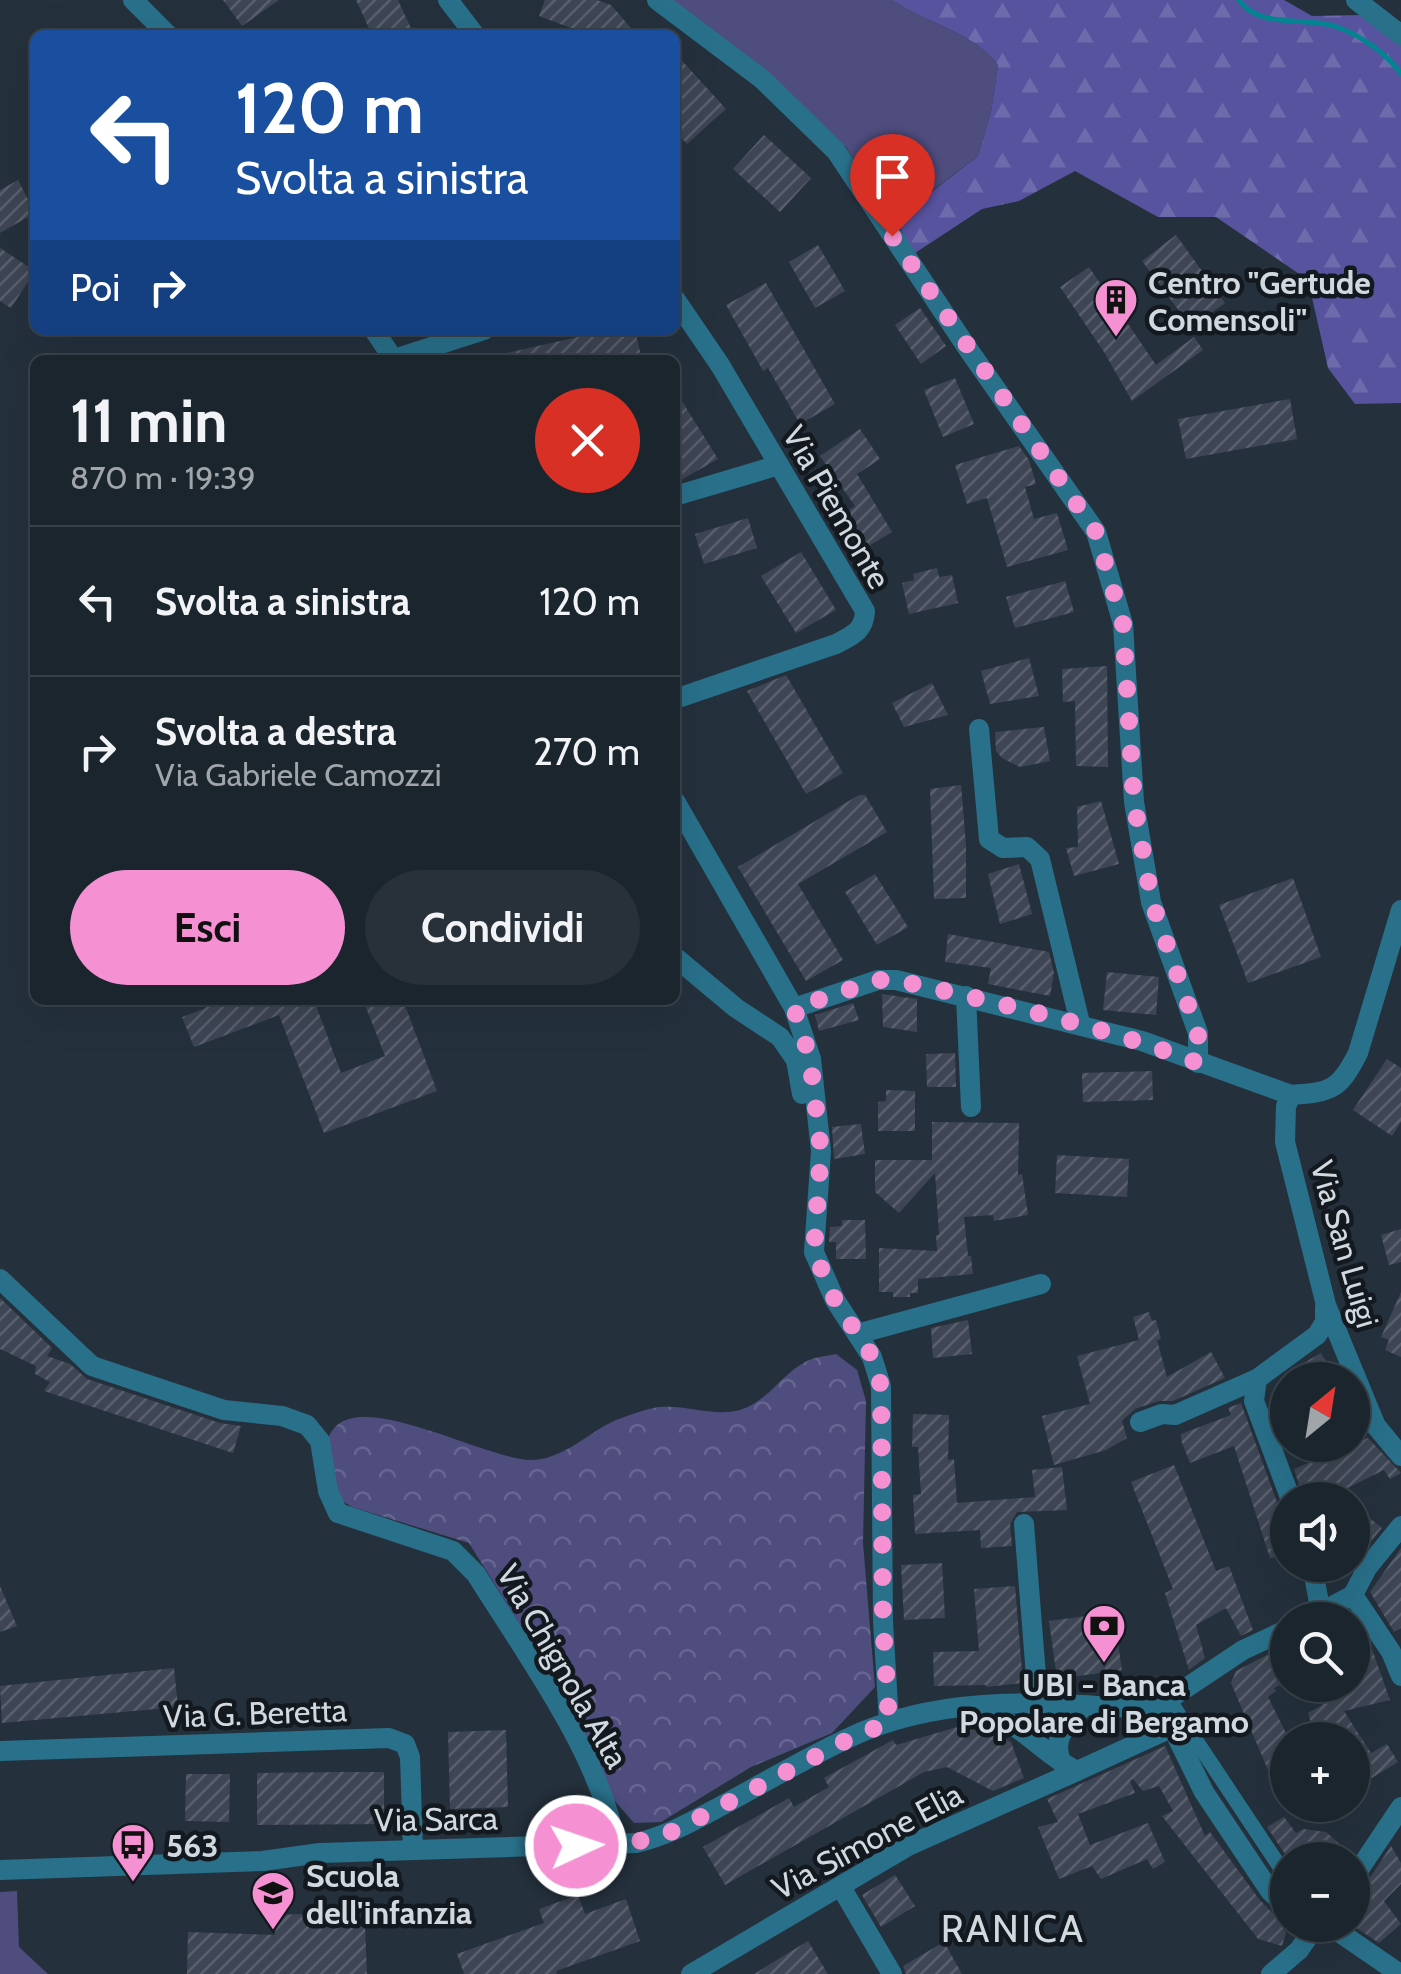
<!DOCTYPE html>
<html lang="it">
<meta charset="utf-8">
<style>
body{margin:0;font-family:Cabin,sans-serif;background:#28313a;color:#f1f3f6;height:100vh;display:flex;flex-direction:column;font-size:38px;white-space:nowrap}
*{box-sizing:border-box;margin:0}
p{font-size:32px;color:#a0a5aa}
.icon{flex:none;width:55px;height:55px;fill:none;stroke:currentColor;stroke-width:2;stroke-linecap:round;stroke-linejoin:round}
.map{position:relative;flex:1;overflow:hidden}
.drawer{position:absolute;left:30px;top:355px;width:650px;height:650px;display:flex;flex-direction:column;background:#1b252e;border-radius:15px;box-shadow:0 10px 40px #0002,0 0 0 2px #39424a}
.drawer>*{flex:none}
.top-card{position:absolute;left:30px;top:30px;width:650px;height:305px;border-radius:15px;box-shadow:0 10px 40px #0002,0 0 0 2px #39424a;background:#1a4fa0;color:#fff;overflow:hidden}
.needle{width:65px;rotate:30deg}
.fabs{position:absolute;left:1270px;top:1362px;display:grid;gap:20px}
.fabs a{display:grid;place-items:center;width:100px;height:100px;border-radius:50%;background:#1b252e;box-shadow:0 10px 40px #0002,0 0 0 2px #39424a;font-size:50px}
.pin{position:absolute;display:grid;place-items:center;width:85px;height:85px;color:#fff;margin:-102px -42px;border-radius:50% 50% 50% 0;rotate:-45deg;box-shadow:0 0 10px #0007}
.pin .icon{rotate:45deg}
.me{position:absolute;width:110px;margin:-55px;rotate:87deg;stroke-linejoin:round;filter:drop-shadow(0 0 8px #0008)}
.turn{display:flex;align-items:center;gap:35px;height:210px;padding:0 40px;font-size:45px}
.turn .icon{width:130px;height:130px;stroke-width:2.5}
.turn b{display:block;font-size:70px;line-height:85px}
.then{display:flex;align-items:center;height:95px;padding:0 40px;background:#0003;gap:20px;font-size:38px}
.round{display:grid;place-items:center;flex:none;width:105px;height:105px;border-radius:52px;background:#28313a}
.head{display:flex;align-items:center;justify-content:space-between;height:170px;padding:0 40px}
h1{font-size:60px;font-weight:700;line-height:75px}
.action{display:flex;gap:20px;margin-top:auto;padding:20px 40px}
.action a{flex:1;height:115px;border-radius:60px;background:#f591d2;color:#111;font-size:40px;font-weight:700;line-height:115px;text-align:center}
.action a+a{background:#28313a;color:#f1f3f6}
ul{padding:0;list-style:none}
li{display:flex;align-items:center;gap:30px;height:150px;padding:0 40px;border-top:2px solid #39424a}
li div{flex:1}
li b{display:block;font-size:38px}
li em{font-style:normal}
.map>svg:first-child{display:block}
.green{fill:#4e4d7e}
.forest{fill:url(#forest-firs)}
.park{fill:url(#park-crowns)}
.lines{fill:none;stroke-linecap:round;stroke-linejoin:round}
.stream{stroke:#028491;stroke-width:5}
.building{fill:url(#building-hatch)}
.pedestrian{stroke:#29718b;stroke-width:15}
.minor{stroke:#29718b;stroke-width:20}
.route{stroke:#f591d2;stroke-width:18;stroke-dasharray:0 32.4}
.labels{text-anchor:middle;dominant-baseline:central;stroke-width:9;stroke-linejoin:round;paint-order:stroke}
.poi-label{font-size:32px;font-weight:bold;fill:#d1d9e0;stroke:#13191e;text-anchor:start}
.street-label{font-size:32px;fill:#d1d9e0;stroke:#13191e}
.quarter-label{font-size:38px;letter-spacing:2.5px;fill:#d1d9e0;stroke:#13191e}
</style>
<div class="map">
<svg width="1401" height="1974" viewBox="0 0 1401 1974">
<defs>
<pattern id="forest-firs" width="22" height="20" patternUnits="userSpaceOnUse" patternTransform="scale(2.5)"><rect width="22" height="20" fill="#57539f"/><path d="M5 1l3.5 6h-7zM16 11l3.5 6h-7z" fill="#6e6bac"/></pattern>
<pattern id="park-crowns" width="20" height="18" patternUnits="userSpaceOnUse" patternTransform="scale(2.5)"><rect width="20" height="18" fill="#4e4d7e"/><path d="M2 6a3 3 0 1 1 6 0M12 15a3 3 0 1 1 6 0" fill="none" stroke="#666690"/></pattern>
<pattern id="building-hatch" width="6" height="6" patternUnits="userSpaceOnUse" patternTransform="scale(2.5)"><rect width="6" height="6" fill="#3e4554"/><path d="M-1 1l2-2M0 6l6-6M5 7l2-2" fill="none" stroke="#595f6c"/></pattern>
</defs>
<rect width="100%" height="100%" fill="#24313d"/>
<g class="green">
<path d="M672,0H892C927,24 971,30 998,65L991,112L978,156L934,189L899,225L878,199L846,147L797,102Z"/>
<path d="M17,1891L19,1947L48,1974H0V1892Z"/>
</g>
<path class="forest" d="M892,0H1284L1312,16L1363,15L1401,39V403L1355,404L1328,368L1308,280L1216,217H1158L1075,171L1019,201L982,209L912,255L899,225L935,189L978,156L991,112L998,65C971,30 927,24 892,0Z"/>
<path class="park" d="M836,1354L857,1370L866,1401L863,1543L875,1687L832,1733L751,1767L661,1822L634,1823L613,1799L565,1696L469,1543L352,1507L341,1500L323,1447C328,1438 332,1428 340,1423C378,1398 487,1459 531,1460C559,1460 583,1438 606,1425C619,1418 635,1413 649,1409C679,1401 710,1418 740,1410C769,1401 781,1374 807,1361C815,1357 827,1356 836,1354Z"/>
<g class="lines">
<path class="stream" d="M1239,0C1260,30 1307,16 1337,27C1362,36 1386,53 1401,74"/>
</g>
<g class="building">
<path d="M223,0H279L242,26Z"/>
<path d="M356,0H398L414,35H372Z"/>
<path d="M545,0H597L611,5L637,35H589L539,16Z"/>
<path d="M675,53L726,109L687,144L675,131Z"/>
<path d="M764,135L811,178L780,212L733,169Z"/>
<path d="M18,180L35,213L0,233V190Z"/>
<path d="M1176,235L1225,303L1191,327L1142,261Z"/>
<path d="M818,245L845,291L815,308L789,262Z"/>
<path d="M0,248L35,271L11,308L0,301Z"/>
<path d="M1089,267L1156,365L1194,337L1203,350L1132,401L1104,352L1060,287Z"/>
<path d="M766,283L835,404L800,424L768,368L763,371L726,305Z"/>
<path d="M920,308L946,346L921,364L895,325Z"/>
<path d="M609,330H635L642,360H502V354Z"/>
<path d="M955,378L974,424L943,437L924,390Z"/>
<path d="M675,390L718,459L681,480L675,471Z"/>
<path d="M1290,399L1297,439L1186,459L1178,419Z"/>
<path d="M860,429L880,459L857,474L892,532L859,552L843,527L846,525L842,515L855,506L820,456Z"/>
<path d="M1019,446L1029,460L1036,484L1025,487L1034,519L1057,513L1068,550L1007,567L987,498L967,504L955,465Z"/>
<path d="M748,518L757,548L704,564L695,534Z"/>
<path d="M801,552L836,610L796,633L761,576Z"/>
<path d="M937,568L939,577L952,575L958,603L909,614L902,583L914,580L913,574Z"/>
<path d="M1065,581L1074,612L1015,628L1006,597Z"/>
<path d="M1029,658L1039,696L990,704L981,671Z"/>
<path d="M1107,666L1108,767L1076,766L1075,701L1063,702L1062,669Z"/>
<path d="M786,675L843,773L806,794L747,691Z"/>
<path d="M932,683L948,715L904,727L892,703Z"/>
<path d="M1044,727L1050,761L1020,767L1002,758L996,751L995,732Z"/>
<path d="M961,785L966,845V898L934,899L930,789Z"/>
<path d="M859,795H865L887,832L798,884L843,960L806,981L738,867Z"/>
<path d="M1101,801L1119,864L1074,876L1066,848L1078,847L1077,807Z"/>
<path d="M1019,864L1032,914L1000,924L988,874Z"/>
<path d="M875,874L908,927L877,945L845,892Z"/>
<path d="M1293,878L1321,957L1248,983L1219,905Z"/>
<path d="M948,934L1049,952L1054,973L1050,996L988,984L991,968L945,962Z"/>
<path d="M1107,972L1159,977L1156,1015L1103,1010Z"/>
<path d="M882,994L917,999V1032L883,1027Z"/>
<path d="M203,1000H314L341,1073L385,1056L363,1000H403L437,1091L324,1133L279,1015L194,1047L182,1017L206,1008Z"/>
<path d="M853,1003L859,1020L819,1031L815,1015Z"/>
<path d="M955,1053L956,1087H927L926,1054Z"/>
<path d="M1387,1059L1401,1068V1122L1392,1136L1353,1110Z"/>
<path d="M1152,1071L1153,1100L1083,1102L1082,1073Z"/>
<path d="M886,1090L915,1091V1131H878V1102L886,1101Z"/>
<path d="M932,1122L1019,1123L1018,1175L1022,1174L1028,1215L994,1221L993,1215L964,1217L968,1256H971L973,1274L918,1279V1293H910V1297H893V1292H879V1248L937,1251L936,1235H939L935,1173L899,1213L875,1192V1160H932Z"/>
<path d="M861,1124L865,1154L834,1159L832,1127Z"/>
<path d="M1057,1155L1129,1159L1127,1197L1055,1193Z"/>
<path d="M842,1220H865L866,1259H836V1242H829L830,1227L842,1226Z"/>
<path d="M1401,1229V1262L1389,1265L1381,1235Z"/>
<path d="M1401,1292V1357L1385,1350L1389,1340L1381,1337Z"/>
<path d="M0,1298L52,1348L47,1356L70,1364L87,1379L220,1423L241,1426L233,1453L44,1391L50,1382L35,1374L36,1366L0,1349Z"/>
<path d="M1149,1312L1152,1321L1156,1320L1161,1339L1157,1340L1167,1377L1211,1352L1225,1378L1173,1401H1158L1135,1409L1122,1421L1127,1438L1106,1450L1054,1465L1042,1416L1090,1404L1077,1356L1139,1340L1133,1317Z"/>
<path d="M968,1320L972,1354L933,1358L931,1328Z"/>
<path d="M1321,1353L1336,1380H1279L1300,1365Z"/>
<path d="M1241,1403L1278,1505L1288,1513V1555L1270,1558L1234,1446L1190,1463L1181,1440V1434L1231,1415L1228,1408Z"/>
<path d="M913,1414L949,1415L948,1460L954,1459L957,1503L1035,1497L1032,1470L1062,1467L1067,1510L1017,1512L1010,1524L1012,1546L981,1548L980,1530L915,1534L913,1495L921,1494L918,1447H912Z"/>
<path d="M1368,1438L1401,1473L1390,1479L1384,1470L1323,1500H1304L1294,1469Z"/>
<path d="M1174,1465L1216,1571L1229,1566L1253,1630L1241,1636L1226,1608L1196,1625L1205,1658L1189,1670L1165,1593L1173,1589L1131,1482Z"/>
<path d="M1366,1515L1382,1528L1356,1559L1352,1555V1531Z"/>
<path d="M1401,1548V1628L1394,1632L1370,1592Z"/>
<path d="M942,1563L945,1618L904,1620L901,1565Z"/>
<path d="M0,1586L17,1626L0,1632Z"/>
<path d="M1015,1586L1023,1683L986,1687V1685L934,1686L933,1652L979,1651L974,1589Z"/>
<path d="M1086,1616L1089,1641L1117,1637L1122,1670L1057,1679L1049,1621Z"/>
<path d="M1288,1644V1681L1274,1688L1276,1691L1268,1697L1288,1737V1761L1268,1770L1231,1683L1236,1671Z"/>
<path d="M1372,1649L1390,1700L1344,1711L1371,1753L1387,1744L1398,1762L1352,1790V1740H1316L1308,1713L1322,1705L1316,1685H1352V1661Z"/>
<path d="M174,1668L178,1707L2,1723L0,1686Z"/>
<path d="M974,1722L1011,1742L1024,1778L993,1791L947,1767L924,1772L725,1885L703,1847L789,1798L794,1807L829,1787L824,1778L893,1740L896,1745Z"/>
<path d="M506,1730L508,1807L450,1809L448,1732Z"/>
<path d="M1165,1746L1205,1836L1210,1832L1259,1899L1278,1919L1286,1933L1282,1946L1258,1939L1162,1816L1173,1811L1159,1786L1143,1791L1133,1779L1130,1781L1135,1793L1078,1814L1090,1845L1148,1823L1165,1862L1153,1869L1147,1859L1101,1879L1092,1866L1059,1879L1038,1827L1058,1822L1047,1799Z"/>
<path d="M335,1772H384V1824L257,1825V1773Z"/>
<path d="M186,1774H230L229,1822L185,1821Z"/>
<path d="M1284,1817L1296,1833L1303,1829L1326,1832L1352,1855L1349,1860H1289L1267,1827Z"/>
<path d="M1391,1846L1401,1863V1884L1384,1901L1401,1924L1379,1943L1352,1925L1357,1913L1353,1893L1363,1888Z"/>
<path d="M895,1875L915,1906L881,1927L862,1895Z"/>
<path d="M578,1895L585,1914L626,1899L640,1941L556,1971L557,1974H464L457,1954L544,1923L539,1909Z"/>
<path d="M329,1913L331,1928L365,1926L367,1974H187L188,1932L275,1935L276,1915Z"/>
<path d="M808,1941L828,1974H754Z"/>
<path d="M944,1942L962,1974H906L903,1966Z"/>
</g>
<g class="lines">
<path class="pedestrian" d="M1169,1700L1288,1879"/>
<g class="minor">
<path d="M133,0L168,35"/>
<path d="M448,0L475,35"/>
<path d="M657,0L762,79L836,151L968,349L1096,532L1123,624L1134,802L1151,902L1198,1033V1063"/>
<path d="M1356,0L1401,35"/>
<path d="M675,299L720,365L865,611C864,631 853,635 836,644L675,699"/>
<path d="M374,330L394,360"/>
<path d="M394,359L484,330"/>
<path d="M675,496L779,465"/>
<path d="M979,729L989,839L1003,848L1027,847L1040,859L1080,1023"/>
<path d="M675,801L794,1008L811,1059L821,1151L814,1252L835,1300L872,1357L881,1386L883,1621L889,1722"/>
<path d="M675,957L736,1008L780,1037L796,1060L802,1094"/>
<path d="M966,996L971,1107"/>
<path d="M794,1008L878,980H896L1142,1041L1291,1095L1286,1106L1285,1142L1326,1305L1376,1426L1401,1456"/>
<path d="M1291,1095C1332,1092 1339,1090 1358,1053L1401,910"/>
<path d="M0,1279L92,1366L224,1410L282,1416L307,1425L320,1441L328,1491L338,1513L453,1551L476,1574C525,1653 600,1754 616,1845"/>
<path d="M857,1334L1041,1284"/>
<path d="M1257,1379L1254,1401L1291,1500"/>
<path d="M1140,1422L1162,1414L1175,1415L1257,1379L1317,1335L1325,1322V1307"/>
<path d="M1024,1524L1038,1701L1032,1736"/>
<path d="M1312,1565L1321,1613"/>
<path d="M1353,1595L1391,1652L1401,1676"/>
<path d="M1353,1595L1367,1568L1401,1526"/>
<path d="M1306,1620L1353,1595"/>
<path d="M977,1709C1019,1719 1040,1753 1077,1771L1171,1728"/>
<path d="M1153,1710L1243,1650L1288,1629"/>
<path d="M0,1751L389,1738L405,1744L410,1757L413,1849"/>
<path d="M1061,1762C1051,1736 1068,1725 1084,1706"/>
<path d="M0,1870L263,1861L320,1853L636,1843C667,1836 693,1821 721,1806C768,1781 815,1752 864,1731C957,1693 1056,1703 1153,1710L1174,1731L1204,1792L1270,1891L1288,1908"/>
<path d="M1352,1880L1401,1807"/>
<path d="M841,1887L892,1974"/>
<path d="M1333,1928L1400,1974"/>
<path d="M691,1974L910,1845L1077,1771"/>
<path d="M1271,1974L1299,1950L1308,1937"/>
</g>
</g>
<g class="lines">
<path class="route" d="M576,1846L636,1842L674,1831L847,1740L889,1722L883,1621L881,1386L872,1356L835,1300L814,1252L821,1151L810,1058L794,1008L878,980H896C998,1003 1100,1025 1198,1063V1033L1152,902L1134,802L1123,624L1096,532L892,236"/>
</g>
<defs>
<symbol id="building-pin" viewBox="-11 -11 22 30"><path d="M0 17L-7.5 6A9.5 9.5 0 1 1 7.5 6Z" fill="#f591d2" stroke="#13191e"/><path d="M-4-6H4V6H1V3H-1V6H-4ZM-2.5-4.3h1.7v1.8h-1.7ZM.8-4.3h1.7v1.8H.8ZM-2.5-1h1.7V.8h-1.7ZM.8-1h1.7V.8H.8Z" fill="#111"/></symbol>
<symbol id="bank-pin" viewBox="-11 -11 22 30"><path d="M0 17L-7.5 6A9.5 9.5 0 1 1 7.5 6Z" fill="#f591d2" stroke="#13191e"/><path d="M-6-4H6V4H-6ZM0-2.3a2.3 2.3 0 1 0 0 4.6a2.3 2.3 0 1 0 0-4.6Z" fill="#111"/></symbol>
<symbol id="bus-pin" viewBox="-11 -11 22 30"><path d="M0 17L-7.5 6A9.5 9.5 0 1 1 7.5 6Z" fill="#f591d2" stroke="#13191e"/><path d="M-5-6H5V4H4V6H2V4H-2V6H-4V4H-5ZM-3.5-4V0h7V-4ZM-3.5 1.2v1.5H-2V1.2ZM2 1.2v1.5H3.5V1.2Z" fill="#111"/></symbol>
<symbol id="school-pin" viewBox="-11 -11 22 30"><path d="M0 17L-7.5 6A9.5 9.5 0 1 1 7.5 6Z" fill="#f591d2" stroke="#13191e"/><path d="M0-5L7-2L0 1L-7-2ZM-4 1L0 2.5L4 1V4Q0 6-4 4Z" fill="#111"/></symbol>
</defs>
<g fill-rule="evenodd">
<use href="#building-pin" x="1091" y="275" width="50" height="68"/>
<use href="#bank-pin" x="1079" y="1601" width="50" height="68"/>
<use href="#bus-pin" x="108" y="1820" width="50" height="68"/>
<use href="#school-pin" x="248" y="1868" width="50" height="68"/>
</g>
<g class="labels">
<g class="poi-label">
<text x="1148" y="282">Centro "Gertude<tspan x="1148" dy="37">Comensoli"</tspan></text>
<text x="1104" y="1684" text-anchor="middle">UBI - Banca<tspan x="1104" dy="37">Popolare di Bergamo</tspan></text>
<text x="166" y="1845">563</text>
<text x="306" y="1875">Scuola<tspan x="306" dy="37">dell'infanzia</tspan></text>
</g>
<g class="street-label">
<text transform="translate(837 507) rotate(60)">Via Piemonte</text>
<text transform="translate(1345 1244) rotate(74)">Via San Luigi</text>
<text transform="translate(563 1666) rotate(60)">Via Chignola Alta</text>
<text transform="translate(255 1713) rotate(-2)">Via G. Beretta</text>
<text transform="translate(436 1819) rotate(-1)">Via Sarca</text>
<text transform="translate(867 1841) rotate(-28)">Via Simone Elia</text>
</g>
<g class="quarter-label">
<text x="1013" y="1928">RANICA</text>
</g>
</g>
</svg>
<div class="fabs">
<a><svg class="needle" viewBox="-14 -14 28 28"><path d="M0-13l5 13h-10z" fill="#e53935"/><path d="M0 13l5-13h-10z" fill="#a0a5aa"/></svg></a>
<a><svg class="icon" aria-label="sound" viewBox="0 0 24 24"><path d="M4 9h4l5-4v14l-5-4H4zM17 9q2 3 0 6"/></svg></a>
<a><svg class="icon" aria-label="search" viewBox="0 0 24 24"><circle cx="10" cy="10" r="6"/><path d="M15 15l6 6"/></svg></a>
<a>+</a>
<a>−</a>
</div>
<div class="pin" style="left:892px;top:236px;background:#d93025"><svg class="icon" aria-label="arrive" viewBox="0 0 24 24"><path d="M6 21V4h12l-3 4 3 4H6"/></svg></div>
<svg class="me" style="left:576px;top:1846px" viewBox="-20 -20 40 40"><circle r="17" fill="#f591d2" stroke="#fff" stroke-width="3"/><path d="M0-11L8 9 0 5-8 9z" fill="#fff"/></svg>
<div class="top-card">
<div class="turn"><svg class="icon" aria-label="left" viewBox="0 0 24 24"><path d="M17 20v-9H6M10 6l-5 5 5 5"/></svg><div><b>120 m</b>Svolta a sinistra</div></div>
<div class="then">Poi<svg class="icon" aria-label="right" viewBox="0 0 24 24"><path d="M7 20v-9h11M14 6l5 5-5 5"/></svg></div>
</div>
<section class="drawer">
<div class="head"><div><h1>11 min</h1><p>870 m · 19:39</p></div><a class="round" style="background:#d93025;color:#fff"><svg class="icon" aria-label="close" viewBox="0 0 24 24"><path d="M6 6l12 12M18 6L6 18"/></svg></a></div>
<ul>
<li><svg class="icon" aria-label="left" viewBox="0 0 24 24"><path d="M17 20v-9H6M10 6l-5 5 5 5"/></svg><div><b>Svolta a sinistra</b></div><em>120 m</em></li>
<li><svg class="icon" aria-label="right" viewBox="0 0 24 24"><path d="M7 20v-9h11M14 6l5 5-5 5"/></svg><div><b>Svolta a destra</b><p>Via Gabriele Camozzi</p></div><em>270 m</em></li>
</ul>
<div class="action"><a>Esci</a><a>Condividi</a></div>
</section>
</div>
